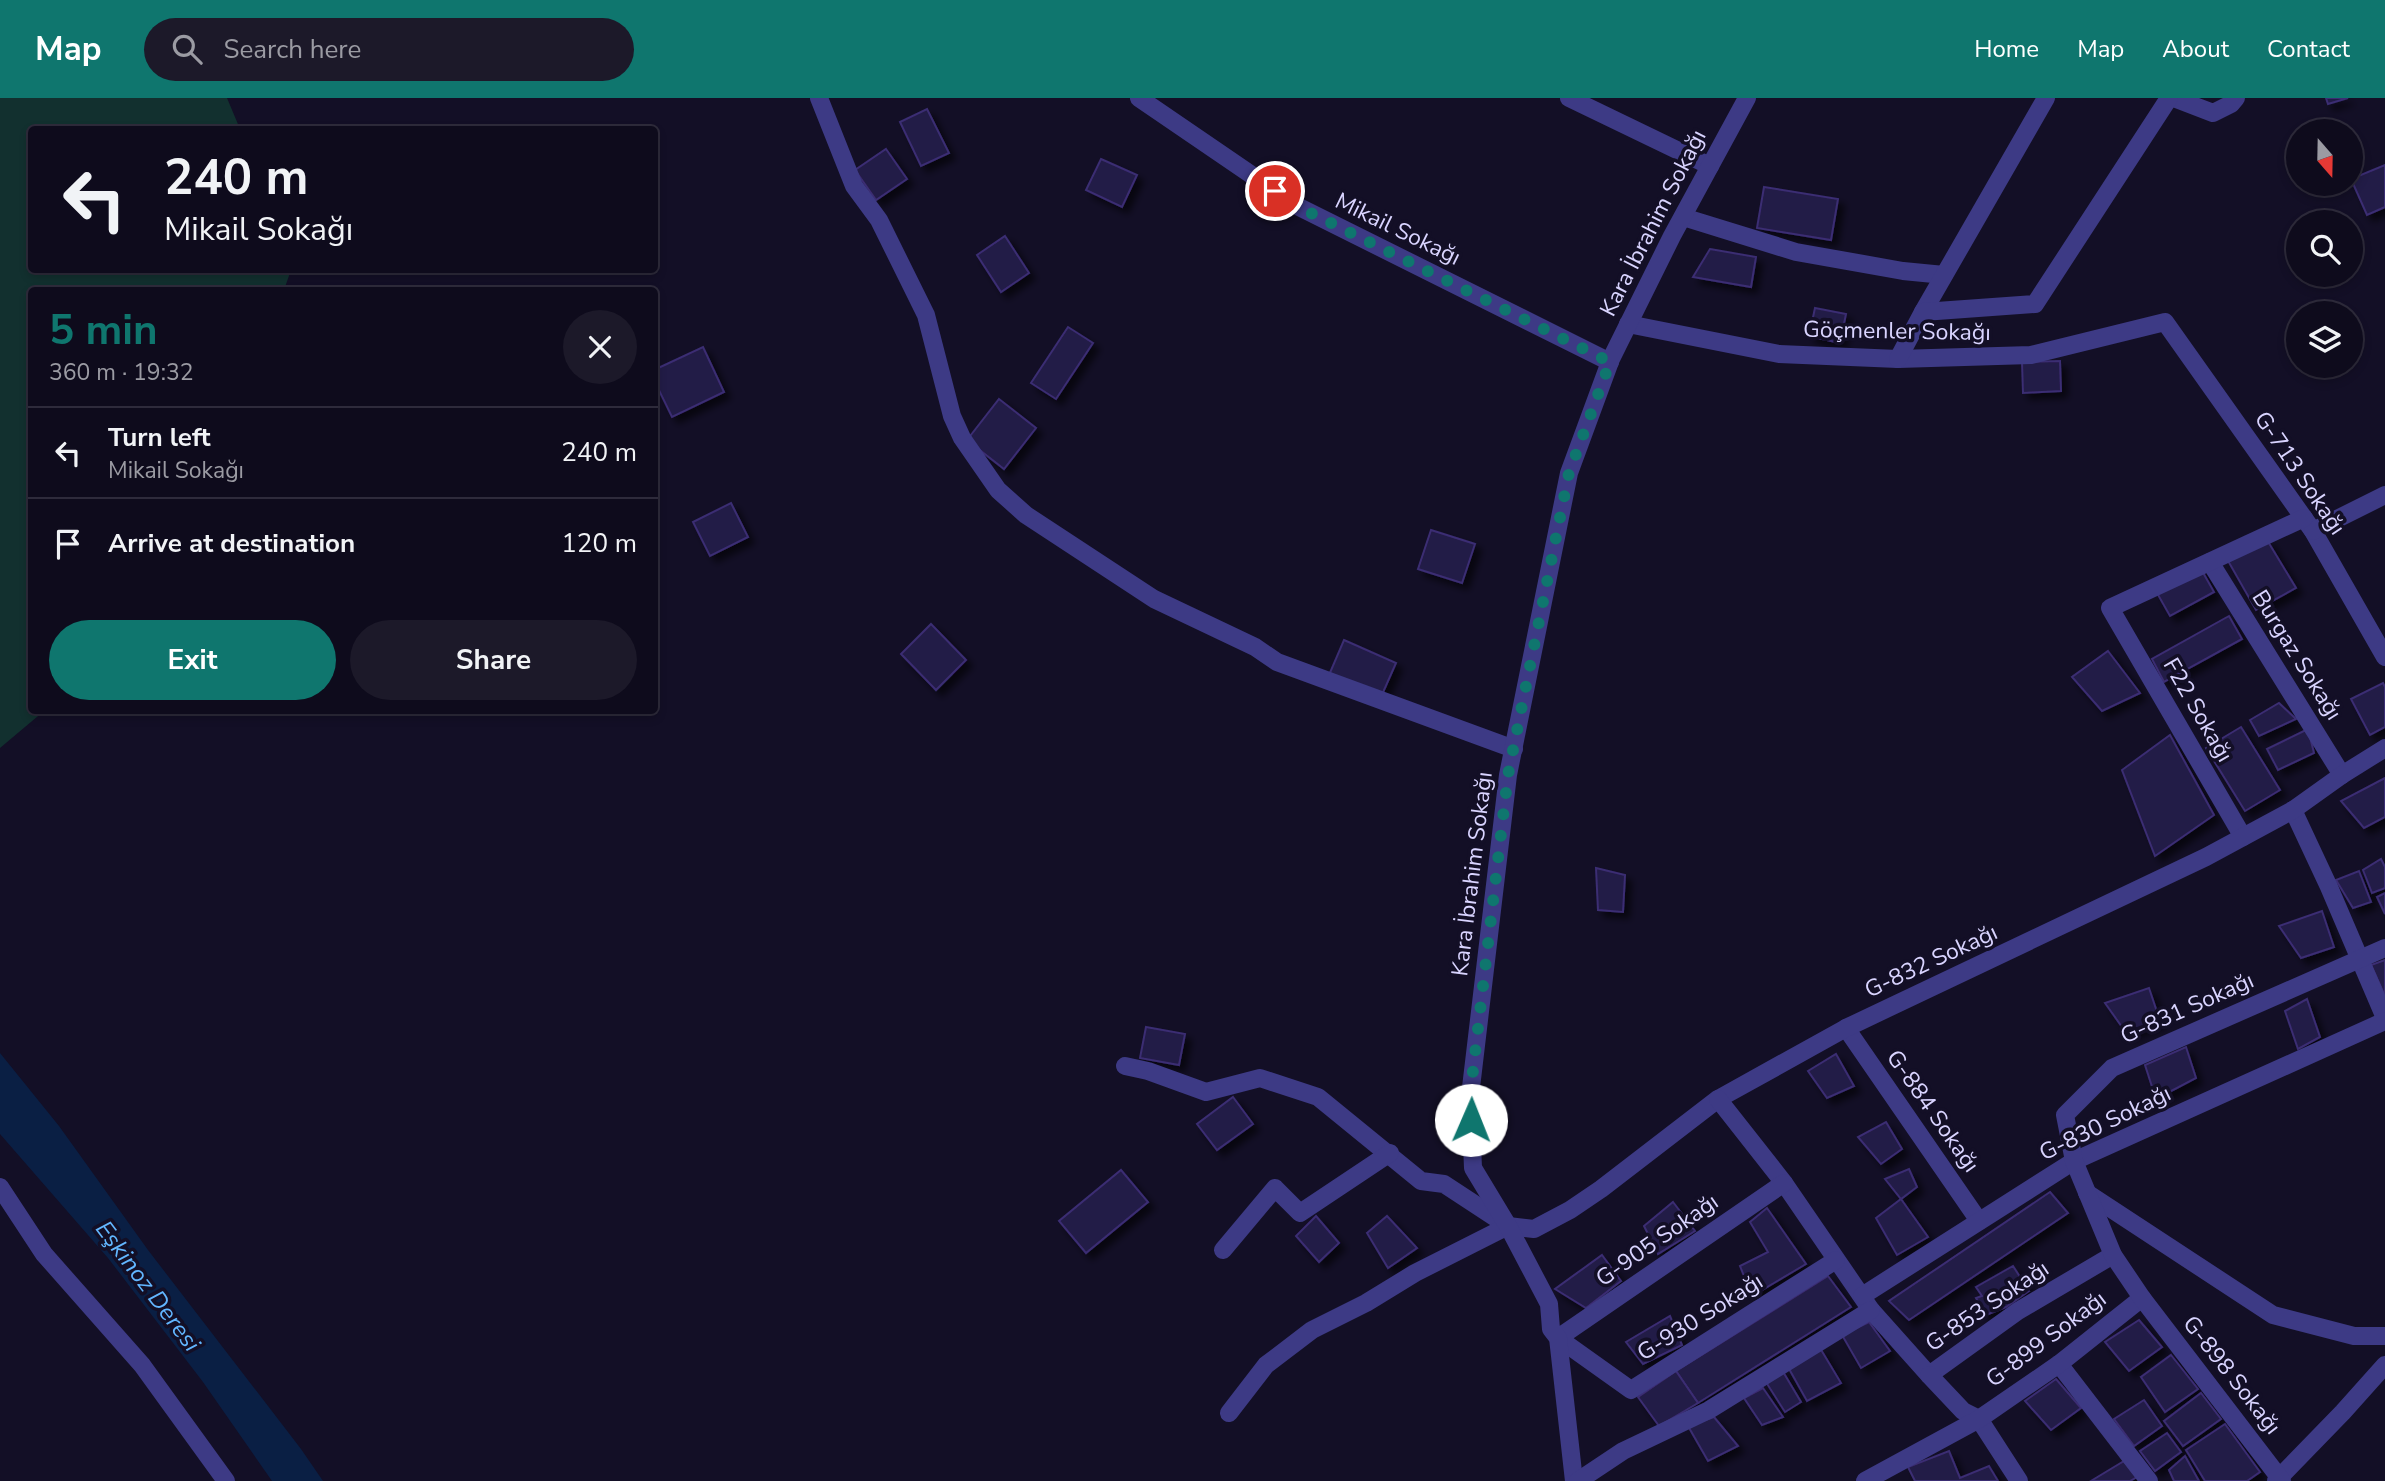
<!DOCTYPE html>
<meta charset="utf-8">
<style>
body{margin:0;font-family:"Nunito Sans",sans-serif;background:#1c1929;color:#f1f3f6;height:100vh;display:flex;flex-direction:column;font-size:26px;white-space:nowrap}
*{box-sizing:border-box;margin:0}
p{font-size:23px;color:#9b9ba3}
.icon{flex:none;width:38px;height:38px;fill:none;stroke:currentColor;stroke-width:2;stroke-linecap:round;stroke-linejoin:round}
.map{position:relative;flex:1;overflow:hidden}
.drawer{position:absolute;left:28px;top:189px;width:630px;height:427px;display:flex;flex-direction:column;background:#0e0b1c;border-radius:7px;box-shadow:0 4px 10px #0003,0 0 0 2px #2e2b3b}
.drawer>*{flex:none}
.top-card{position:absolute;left:28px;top:28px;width:630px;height:147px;border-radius:7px;box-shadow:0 4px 10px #0003,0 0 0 2px #2e2b3b;background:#0e0b1c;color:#f1f3f6;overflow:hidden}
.needle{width:46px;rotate:160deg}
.tools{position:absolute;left:2286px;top:21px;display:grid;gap:14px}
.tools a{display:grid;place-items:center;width:77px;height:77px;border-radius:50%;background:#0e0b1c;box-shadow:0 4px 10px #0003,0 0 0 2px #2e2b3b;font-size:35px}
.pin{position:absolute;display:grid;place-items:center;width:60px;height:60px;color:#fff;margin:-30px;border:4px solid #fff;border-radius:50%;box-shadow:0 2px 7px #0007}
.me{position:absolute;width:77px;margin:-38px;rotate:1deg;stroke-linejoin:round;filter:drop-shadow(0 0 5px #0008)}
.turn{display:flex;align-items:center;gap:24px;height:147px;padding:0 21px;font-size:32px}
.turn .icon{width:91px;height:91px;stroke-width:2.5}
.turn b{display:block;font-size:49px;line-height:60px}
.round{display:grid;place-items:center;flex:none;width:74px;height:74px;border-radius:37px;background:#1c1929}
.head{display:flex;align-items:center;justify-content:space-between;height:119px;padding:0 21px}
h1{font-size:42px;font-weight:700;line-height:52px;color:#0f766e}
.cta{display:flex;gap:14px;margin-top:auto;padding:14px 21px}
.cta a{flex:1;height:80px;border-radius:42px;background:#0f766e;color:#fff;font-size:28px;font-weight:700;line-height:80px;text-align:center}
.cta a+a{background:#1c1929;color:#f1f3f6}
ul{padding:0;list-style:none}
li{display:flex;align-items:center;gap:21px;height:91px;padding:0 21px;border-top:2px solid #2e2b3b}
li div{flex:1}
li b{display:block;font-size:26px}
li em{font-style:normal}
header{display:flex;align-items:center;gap:42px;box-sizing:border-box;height:98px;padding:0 35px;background:#0f766e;color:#fff}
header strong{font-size:33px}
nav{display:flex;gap:38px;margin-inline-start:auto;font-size:24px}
.search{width:490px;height:63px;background:#1c1929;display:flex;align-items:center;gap:18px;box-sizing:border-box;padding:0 24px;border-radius:38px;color:#9b9ba3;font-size:26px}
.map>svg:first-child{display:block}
.green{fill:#12302f}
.water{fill:#0a1f44}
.building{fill:#241b47;stroke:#3b2d73;stroke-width:2;filter:url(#shadow)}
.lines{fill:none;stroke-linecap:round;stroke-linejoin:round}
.minor{stroke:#3d3a85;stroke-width:18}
.route{stroke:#0f766e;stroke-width:12;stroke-dasharray:0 21.6}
.labels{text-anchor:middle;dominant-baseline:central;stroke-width:7;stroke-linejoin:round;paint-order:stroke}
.street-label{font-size:23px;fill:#d9d4ff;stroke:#130f26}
.water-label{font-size:24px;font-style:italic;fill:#62b6ff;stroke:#130f26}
</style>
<header>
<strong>Map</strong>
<div class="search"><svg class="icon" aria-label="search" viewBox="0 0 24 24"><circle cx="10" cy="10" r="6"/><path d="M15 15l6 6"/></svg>Search here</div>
<nav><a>Home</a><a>Map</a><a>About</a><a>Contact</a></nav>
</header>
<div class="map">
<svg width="2385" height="1383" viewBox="0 0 2385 1383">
<defs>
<filter id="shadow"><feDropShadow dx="6" dy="6" stdDeviation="3.5" flood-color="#0009"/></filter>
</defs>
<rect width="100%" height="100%" fill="#130f26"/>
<path class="green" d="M0,0H227L240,31L32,32V172H291L284,192H32V612L44,613L0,650Z"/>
<path class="water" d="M0,955L59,1028L148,1152L301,1351L323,1383H272L203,1284L108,1160L0,1036Z"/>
<g class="building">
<path d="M2326,0H2348L2328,6Z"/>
<path d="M927,11L949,55L921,68L900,24Z"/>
<path d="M886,51L907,81L876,102L855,72Z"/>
<path d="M1101,61L1137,77L1122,109L1086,92Z"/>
<path d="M2385,67V109L2367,117L2351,81Z"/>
<path d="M1764,89L1838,101L1831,142L1757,130Z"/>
<path d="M1005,138L1029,175L1001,194L977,157Z"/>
<path d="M1710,151L1756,159L1751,189L1693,179Z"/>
<path d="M1815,210L1846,216L1840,245L1809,238Z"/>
<path d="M1068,229L1093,245L1056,301L1031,285Z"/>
<path d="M703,249L724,294L672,319L654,282V272Z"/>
<path d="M2060,263L2061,293L2023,295L2022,264Z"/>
<path d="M999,301L1036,330L1004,371L967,342Z"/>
<path d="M731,405L748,439L710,458L693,424Z"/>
<path d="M1431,432L1475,446L1462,485L1418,471Z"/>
<path d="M2267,442L2296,490L2256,512L2227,461Z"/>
<path d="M2201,471L2214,494L2170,518L2157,495Z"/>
<path d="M2229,518L2242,541L2164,584L2152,561Z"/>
<path d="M931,526L966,562L936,592L901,556Z"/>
<path d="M1344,542L1396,565L1381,599L1329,577Z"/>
<path d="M2108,553L2140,595L2102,613L2072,579Z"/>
<path d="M2383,585L2385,589V629L2370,637L2351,601Z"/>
<path d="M2279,605L2296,621L2259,638L2250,622Z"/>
<path d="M2241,629L2280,692L2245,713L2206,650Z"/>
<path d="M2308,631L2314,655L2278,672L2267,651Z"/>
<path d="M2170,637L2214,717L2155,758L2122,672Z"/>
<path d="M2385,680V719L2364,730L2341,703Z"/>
<path d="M2381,761L2385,769V790L2372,795L2363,772Z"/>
<path d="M1596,770L1625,777L1623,814L1598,812Z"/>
<path d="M2359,773L2371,804L2353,810L2336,782Z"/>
<path d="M2385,795V816L2377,799Z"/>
<path d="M2322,813L2334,849L2301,860L2279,828Z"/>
<path d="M2385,862V898L2371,867Z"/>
<path d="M2149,890L2160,923L2127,936L2105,905Z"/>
<path d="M2307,901L2320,939L2298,951L2285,913Z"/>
<path d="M1146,929L1185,936L1179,967L1140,960Z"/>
<path d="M2186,949L2196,980L2156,1001L2145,967Z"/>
<path d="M1836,956L1854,988L1827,1000L1808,973Z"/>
<path d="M1233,999L1253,1026L1217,1052L1197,1026Z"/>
<path d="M1886,1024L1902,1051L1881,1066L1858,1039Z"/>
<path d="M1909,1071L1917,1089L1901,1101L1885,1081Z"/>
<path d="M1121,1072L1148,1104L1086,1155L1059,1123Z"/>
<path d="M2050,1094L2068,1115L1909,1222L1889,1203Z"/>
<path d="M1901,1101L1928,1139L1897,1157L1876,1120Z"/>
<path d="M1673,1104L1695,1133L1658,1156L1644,1128Z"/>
<path d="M1767,1110L1806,1166L1752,1198L1740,1168L1768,1154L1750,1124Z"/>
<path d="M1316,1118L1339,1145L1319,1164L1296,1138Z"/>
<path d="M1387,1118L1417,1150L1388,1170L1367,1135Z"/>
<path d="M1602,1157L1621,1183L1586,1210L1555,1191Z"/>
<path d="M2013,1168L2029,1193L2006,1209L1986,1217L1976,1200L1982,1198L1976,1189Z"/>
<path d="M1828,1178L1851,1209L1698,1305L1676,1273Z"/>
<path d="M1670,1218L1682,1247L1643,1266L1626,1244Z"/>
<path d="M2139,1222L2162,1249L2129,1273L2105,1244Z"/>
<path d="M1869,1224L1890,1253L1861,1270L1842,1237Z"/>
<path d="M1820,1250L1841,1285L1807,1303L1788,1269Z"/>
<path d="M2171,1257L2198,1291L2165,1314L2141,1279Z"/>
<path d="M1782,1272L1801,1304L1785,1314L1764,1281Z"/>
<path d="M1676,1273L1698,1305L1659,1328L1638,1299Z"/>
<path d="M2056,1281L2081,1310L2051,1332L2025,1303Z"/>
<path d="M1763,1290L1783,1319L1762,1327L1744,1300Z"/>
<path d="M2201,1295L2221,1321L2183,1348L2164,1323Z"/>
<path d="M2144,1302L2162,1328L2134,1348L2114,1321Z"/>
<path d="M1714,1319L1738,1348L1708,1363L1688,1328Z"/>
<path d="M2225,1326L2260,1374L2247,1383H2205L2186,1352Z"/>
<path d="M2167,1335L2181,1354L2155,1373L2140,1353Z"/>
<path d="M1949,1353L1960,1380L1989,1368L1998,1383H1915L1908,1369Z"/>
<path d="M2185,1358L2199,1383H2174L2169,1372Z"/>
<path d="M2124,1363L2137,1379L2130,1383H2091Z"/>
</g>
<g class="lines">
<g class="minor">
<path d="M819,0L854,88L879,122L926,217L952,318L962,340L998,392L1026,417L1154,501L1255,549L1277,564L1514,651"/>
<path d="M1139,0L1297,108L1610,264"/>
<path d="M1569,0L1710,68"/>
<path d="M2174,0L2213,15L2231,6L2236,0"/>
<path d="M1683,119L1796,154L1903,173L1944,177"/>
<path d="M1923,214L2046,0"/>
<path d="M1628,226L1779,256L1898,261L2031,257L2165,224L2313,433L2385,559"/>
<path d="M1898,261L1923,214L2035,206L2169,0"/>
<path d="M2313,433L2385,397"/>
<path d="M2210,464L2342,677"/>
<path d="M2293,712L2329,789L2385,920"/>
<path d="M2243,739L2110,510L2304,420"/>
<path d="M1846,930L1979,1123"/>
<path d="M1125,968L1148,973L1206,994L1260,980L1318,999L1421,1083L1444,1086L1508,1128L1534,1131L1570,1112L1601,1091L1718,1001L1846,930L2206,759L2293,712L2342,677L2385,650"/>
<path d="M1718,1001L1784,1085L1871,1212L1929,1277L2018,1213L2113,1157"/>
<path d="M1784,1085L1558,1240L1631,1292L1836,1162"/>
<path d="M0,1089L44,1156L142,1267L226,1383"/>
<path d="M2087,1095L2273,1217L2354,1238H2385"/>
<path d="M1223,1152L1275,1090L1300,1115L1390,1055"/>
<path d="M1862,1198L2074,1063L2385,923"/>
<path d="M2059,1266L2149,1383"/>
<path d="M1929,1277L1963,1313L1979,1321L2019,1383"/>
<path d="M1229,1315L1266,1267L1312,1232L1366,1205L1415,1175L1508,1128"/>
<path d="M1574,1383L1558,1240L1551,1231L1549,1206L1508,1128L1473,1070L1470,998L1508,677L1569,375L1611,261L1672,138L1747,0"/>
<path d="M1578,1383L1623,1353L1709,1312L1871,1212"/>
<path d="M1865,1383L1979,1321L2059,1266L2142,1200"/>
<path d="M2276,1383L2343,1314L2385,1267"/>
<path d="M2282,1383L2142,1200L2113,1157L2074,1063L2065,1017L2112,970L2385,850"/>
</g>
</g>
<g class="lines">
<path class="route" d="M1275,93L1297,108L1610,264L1569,375L1508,677L1470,998L1471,1022"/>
</g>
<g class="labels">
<g class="street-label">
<text transform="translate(1653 125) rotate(-63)">Kara İbrahim Sokağı</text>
<text transform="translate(1398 131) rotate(26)">Mikail Sokağı</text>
<text transform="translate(1897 233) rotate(1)">Göçmenler Sokağı</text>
<text transform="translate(2300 375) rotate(56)">G-713 Sokağı</text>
<text transform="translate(2297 557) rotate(58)">Burgaz Sokağı</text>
<text transform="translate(2198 612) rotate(60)">F22 Sokağı</text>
<text transform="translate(1472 776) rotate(-83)">Kara İbrahim Sokağı</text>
<text transform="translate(1931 863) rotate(-25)">G-832 Sokağı</text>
<text transform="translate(2187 910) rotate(-24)">G-831 Sokağı</text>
<text transform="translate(1933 1013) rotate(55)">G-884 Sokağı</text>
<text transform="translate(2105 1025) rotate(-26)">G-830 Sokağı</text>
<text transform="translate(1657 1142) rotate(-35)">G-905 Sokağı</text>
<text transform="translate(1987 1208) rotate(-34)">G-853 Sokağı</text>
<text transform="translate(1700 1219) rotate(-32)">G-930 Sokağı</text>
<text transform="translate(2046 1241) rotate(-37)">G-899 Sokağı</text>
<text transform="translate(2232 1277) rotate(52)">G-898 Sokağı</text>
</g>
<g class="water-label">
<text transform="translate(148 1188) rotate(53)">Eşkinoz Deresi</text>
</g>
</g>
</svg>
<div class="tools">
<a><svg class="needle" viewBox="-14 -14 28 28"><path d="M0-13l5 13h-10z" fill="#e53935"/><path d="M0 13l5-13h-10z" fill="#9b9ba3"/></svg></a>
<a><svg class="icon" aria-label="search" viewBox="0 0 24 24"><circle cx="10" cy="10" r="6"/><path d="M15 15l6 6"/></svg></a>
<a><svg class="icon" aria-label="layers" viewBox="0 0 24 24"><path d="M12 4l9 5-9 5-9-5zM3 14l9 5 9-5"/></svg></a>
</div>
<div class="pin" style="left:1275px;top:93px;background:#d93025"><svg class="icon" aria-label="arrive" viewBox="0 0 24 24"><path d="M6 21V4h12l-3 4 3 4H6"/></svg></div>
<svg class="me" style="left:1471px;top:1022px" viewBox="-20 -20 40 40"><circle r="19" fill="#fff"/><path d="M0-13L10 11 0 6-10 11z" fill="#0f766e"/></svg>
<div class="top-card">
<div class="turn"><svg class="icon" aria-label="left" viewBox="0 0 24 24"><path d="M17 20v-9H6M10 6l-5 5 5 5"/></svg><div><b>240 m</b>Mikail Sokağı</div></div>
</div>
<section class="drawer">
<div class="head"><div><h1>5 min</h1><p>360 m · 19:32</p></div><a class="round"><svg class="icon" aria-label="close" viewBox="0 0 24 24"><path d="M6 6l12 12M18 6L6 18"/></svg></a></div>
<ul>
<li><svg class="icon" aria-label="left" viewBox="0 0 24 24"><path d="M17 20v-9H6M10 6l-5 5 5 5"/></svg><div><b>Turn left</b><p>Mikail Sokağı</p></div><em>240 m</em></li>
<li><svg class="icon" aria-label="arrive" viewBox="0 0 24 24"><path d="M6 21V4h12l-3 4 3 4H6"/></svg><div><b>Arrive at destination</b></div><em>120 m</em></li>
</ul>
<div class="cta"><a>Exit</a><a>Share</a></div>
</section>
</div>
